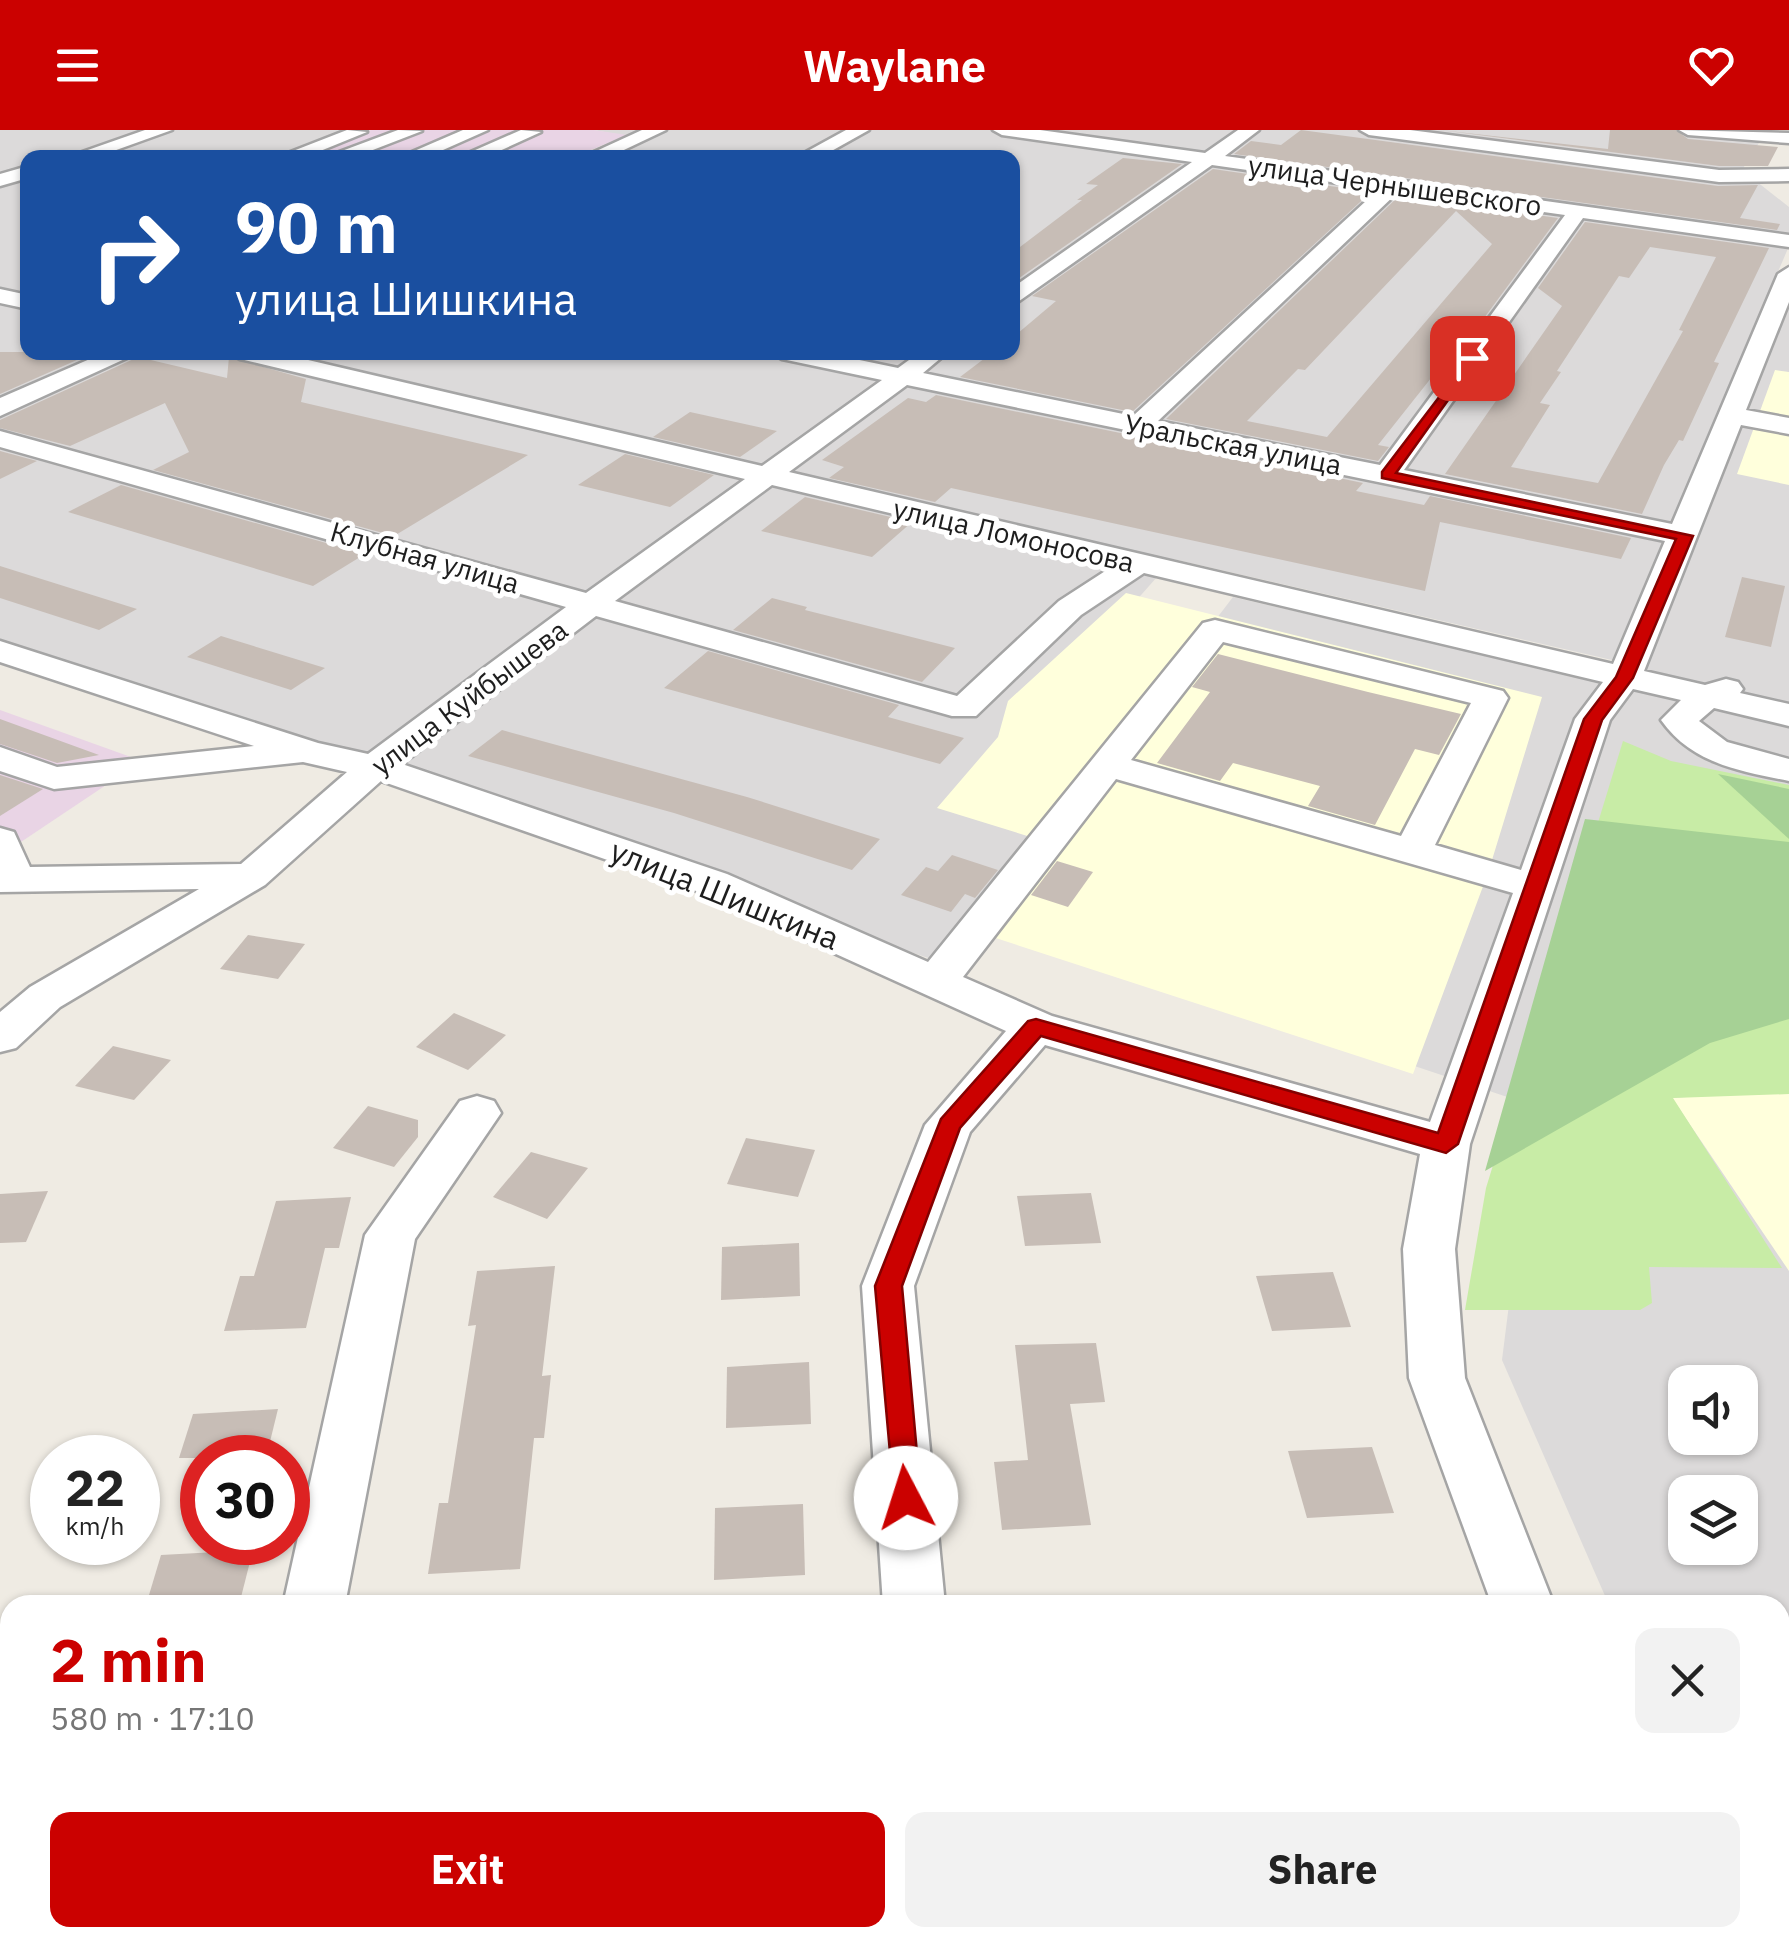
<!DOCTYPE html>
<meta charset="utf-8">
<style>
body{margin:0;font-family:"IBM Plex Sans",sans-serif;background:#f2f2f2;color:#222;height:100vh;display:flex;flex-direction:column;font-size:38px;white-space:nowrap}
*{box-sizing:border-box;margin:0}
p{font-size:32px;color:#767676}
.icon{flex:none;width:55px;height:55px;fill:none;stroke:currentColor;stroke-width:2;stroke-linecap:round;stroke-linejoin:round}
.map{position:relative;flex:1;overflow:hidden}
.drawer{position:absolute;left:0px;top:1465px;width:1790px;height:352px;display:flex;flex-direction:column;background:#fff;border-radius:30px 30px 0 0;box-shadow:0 2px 8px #0004}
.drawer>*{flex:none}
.hud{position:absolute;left:20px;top:20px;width:1000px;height:210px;border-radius:20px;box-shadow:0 2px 8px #0004;background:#1a4fa0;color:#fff;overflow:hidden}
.controls{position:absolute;left:1668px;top:1235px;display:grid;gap:20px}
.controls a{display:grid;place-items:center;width:90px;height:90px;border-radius:20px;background:#fff;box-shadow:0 2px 8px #0004;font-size:50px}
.speed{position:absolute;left:30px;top:1305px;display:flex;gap:20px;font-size:50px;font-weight:700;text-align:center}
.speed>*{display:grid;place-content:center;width:130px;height:130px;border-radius:50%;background:#fff;box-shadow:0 2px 8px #0004;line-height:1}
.speed small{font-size:25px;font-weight:400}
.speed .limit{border:15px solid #d22;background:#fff;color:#111}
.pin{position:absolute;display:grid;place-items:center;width:85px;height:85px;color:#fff;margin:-42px;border-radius:20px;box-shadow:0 5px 15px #0006}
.me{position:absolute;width:110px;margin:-55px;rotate:355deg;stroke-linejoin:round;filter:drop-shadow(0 0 8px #0008)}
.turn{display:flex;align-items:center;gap:35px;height:210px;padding:0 50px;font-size:45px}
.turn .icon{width:130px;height:130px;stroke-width:2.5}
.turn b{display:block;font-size:70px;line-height:85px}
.round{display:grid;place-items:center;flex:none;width:105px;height:105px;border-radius:20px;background:#f2f2f2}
.head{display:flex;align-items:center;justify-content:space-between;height:170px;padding:0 50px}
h1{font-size:60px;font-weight:700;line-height:75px;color:#cb0100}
.cta{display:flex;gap:20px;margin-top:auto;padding:20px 50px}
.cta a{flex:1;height:115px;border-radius:20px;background:#cb0100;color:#fff;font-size:40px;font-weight:700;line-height:115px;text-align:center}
.cta a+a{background:#f2f2f2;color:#222}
header{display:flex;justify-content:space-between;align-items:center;height:130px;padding:0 50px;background:#cb0100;color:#fff;font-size:45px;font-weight:700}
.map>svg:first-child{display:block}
.residential{fill:#dcdada;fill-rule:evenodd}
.industrial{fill:#e9d4e5}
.education{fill:#ffffdc}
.grass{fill:#c8eca6}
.forest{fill:#a6d195}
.building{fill:#c7bdb6;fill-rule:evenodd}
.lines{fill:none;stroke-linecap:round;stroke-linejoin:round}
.minor-casing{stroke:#a5a5a5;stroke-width:5}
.minor{fill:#fff;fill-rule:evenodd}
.route{fill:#cb0100;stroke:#840100;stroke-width:2.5}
.labels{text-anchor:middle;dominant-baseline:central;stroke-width:10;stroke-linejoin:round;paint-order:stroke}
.far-street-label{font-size:28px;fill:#1e1e1e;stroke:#fff}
.street-label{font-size:32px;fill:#1e1e1e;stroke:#fff}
</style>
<header><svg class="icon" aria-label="menu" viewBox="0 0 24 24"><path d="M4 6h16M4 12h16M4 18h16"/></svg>Waylane<svg class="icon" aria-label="heart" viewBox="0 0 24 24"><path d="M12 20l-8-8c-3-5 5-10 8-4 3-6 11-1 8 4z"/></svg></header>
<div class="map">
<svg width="1789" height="1817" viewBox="0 0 1789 1817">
<rect width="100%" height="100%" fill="#efebe3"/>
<g class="residential">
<path d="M0,0H371L291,27L28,28V222H1012V28L574,27L625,6L594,0H1767L1742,40L1789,77V116L1612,530L1173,429L985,641L1076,669L943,833L0,513Z"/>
<path d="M1789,175V1817H1758L1754,1808H1780V1475H1609L1502,1230L1534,976L984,792L1233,467L1636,559ZM1685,1252H1740V1308H1685ZM1685,1362H1740V1418H1685Z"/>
</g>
<g class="industrial">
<path d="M371,0H594L627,5L574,27L291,28Z"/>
<path d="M0,580L142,631L0,726Z"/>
</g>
<g class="education">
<path d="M1775,240L1789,242V355L1737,344Z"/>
<path d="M1126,463L1542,567L1488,743L1413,944L968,799L1037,709L937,678L998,607L1008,571Z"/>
<path d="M1789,960V1141L1672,968Z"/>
</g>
<path class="grass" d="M1623,611L1671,631L1789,655V964L1673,968L1782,1138L1649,1137L1652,1173L1640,1180H1465L1486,1058Z"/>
<g class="forest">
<path d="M1718,644L1789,659V709Z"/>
<path d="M1585,689L1789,712V889L1710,913L1485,1041Z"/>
</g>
<g class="building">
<path d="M1301,0L1718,56L1758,55L1740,88L1780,94L1777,100L1234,24L1251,11L1281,15Z"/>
<path d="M1440,0L1608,19L1610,0H1676L1688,9L1778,17L1768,36H1719Z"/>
<path d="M1123,28L1182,34L1012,153V123L1082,70H1077L1098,55L1086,54Z"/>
<path d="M1213,39L1371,62L1132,282L960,247L993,222H1012V208L1056,171L1032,166Z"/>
<path d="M1399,66L1558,88L1450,234L1443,233L1378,315L1389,317L1378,331L1166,289ZM1456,81L1492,114L1327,307L1247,291L1298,239L1305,240Z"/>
<path d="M1585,92L1769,118L1714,232L1719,233L1683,311L1679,310L1664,335L1642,384L1445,344L1562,176L1538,158ZM1650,117L1716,127L1679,200L1683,201L1598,353L1511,337L1550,275L1540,273L1561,242L1557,241L1619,146L1629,148Z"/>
<path d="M0,222H95L0,264Z"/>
<path d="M138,227L227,248L229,227L306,249L301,272L528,325L394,406L153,340L189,322L165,273L70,316L0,298V290Z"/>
<path d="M936,265L1363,353L1356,361L1424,375L1430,366L1631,408L1621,429L1440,392L1425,461L951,358L935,372L829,348L844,337L822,330L908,268L926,272Z"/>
<path d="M690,282L777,301L740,327L653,307Z"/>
<path d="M0,321L37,331L0,349Z"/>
<path d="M625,324L714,345L670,377L578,355Z"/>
<path d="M121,355L365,424L313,456L68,382Z"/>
<path d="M805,367L912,392L872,427L761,401Z"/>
<path d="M0,436L137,479L99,500L0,468Z"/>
<path d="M1742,447L1785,456L1771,517L1725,507Z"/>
<path d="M772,468L807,477L805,480L955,518L922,552L733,500Z"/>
<path d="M221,506L325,538L291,560L187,527Z"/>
<path d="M708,521L899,575L888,587L964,608L940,634L664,558Z"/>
<path d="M1218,524L1368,562L1461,584L1439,625L1415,619L1375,695L1308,676L1320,656L1233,633L1220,651L1157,633L1210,562L1192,557Z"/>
<path d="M0,589L99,625L57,633L0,614Z"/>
<path d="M502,600L747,667L880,709L852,740L674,683L468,626Z"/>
<path d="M0,645L43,659L0,686Z"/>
<path d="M952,725L998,740L975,768L965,764L951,782L901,765L926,737L938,741Z"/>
<path d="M1057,731L1093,742L1068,777L1031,765Z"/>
<path d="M248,805L305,814L278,849L220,839Z"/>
<path d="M454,883L506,905L468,940L416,917Z"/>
<path d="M113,916L171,930L134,970L75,956Z"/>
<path d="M368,976L418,990V1007L394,1037L333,1018Z"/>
<path d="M746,1008L815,1020L798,1067L727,1054Z"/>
<path d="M531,1022L588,1038L547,1089L493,1067Z"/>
<path d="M48,1061L26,1112L0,1113V1064Z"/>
<path d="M1091,1063L1101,1113L1025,1116L1017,1066Z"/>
<path d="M351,1067L339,1118H325L306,1198L224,1201L240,1146H254L276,1071Z"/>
<path d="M799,1113L800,1166L721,1170L722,1117Z"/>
<path d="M555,1136L542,1246L551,1245L544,1308H534L520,1439L428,1444L439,1373H448L476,1195L468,1196L477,1141Z"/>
<path d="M1333,1142L1351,1197L1272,1201L1256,1146Z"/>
<path d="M1096,1213L1105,1272L1070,1274L1091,1395L1002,1400L994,1332L1028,1330L1015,1215Z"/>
<path d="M809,1232L811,1294L726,1298L727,1237Z"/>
<path d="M278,1279L266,1328H179L193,1284Z"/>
<path d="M1372,1317L1394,1383L1307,1388L1288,1321Z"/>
<path d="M803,1374L805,1445L714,1450L715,1378Z"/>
<path d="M253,1420L239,1475H146L161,1425Z"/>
</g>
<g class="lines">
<defs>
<g id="minor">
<path d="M145,0H172L94,28H65Z"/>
<path d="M347,0L367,2L303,28H275Z"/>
<path d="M398,0L422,1L352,28H323Z"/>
<path d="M463,0H488L425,28H398Z"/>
<path d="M521,0L541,2L484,28H457Z"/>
<path d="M642,0H666L607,28H581Z"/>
<path d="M846,0H869L819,28H795Z"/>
<path d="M993,0H1040L1205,23L1238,0H1259L1225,26L1789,105V117L1583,88L1404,340L1672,394L1778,144L1789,137V172L1746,280L1789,288V304L1741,295L1644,541L1705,555L1726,549L1738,552L1743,559L1740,563L1789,574V596L1714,578L1699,591L1727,612L1789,629V651C1740,641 1692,634 1661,590L1681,570L1633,559L1610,590L1470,1014L1455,1119L1465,1248L1554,1475H1492L1409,1248L1403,1119L1420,1024L1045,915L970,1002L914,1156L945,1475H883L862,1156L925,995L1006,901L699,762L381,651L265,755L60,877L16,918L0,922V882L30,857L199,759L0,762V698L14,702L30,737L241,734L347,642L303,632L54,659L0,641V617L57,637L254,616L0,532V511L318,613L368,624L566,477L0,317V301L586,463L745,349L240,229L228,222H274L762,336L882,250L782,229L770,222H821L898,238L920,222H948L923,243L1133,286L1379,59L1212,35L1012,176V158L1192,32L1002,5ZM1398,62L1565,85L1380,335L1158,291ZM907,255L1665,411L1613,534L789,342ZM772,355L1113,436L1059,471L957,566L615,471ZM1144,443L1603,552L1575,589L1521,740L1435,715L1508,568L1503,561L1215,490L1203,493L928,832L727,744L402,634L596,486L952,586H976L1081,485ZM1223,512L1471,573L1401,706L1131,630ZM1116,649L1513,763L1430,992L1052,886L963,847Z"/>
<path d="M1360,0H1410L1719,40L1789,39V51L1719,52L1369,5Z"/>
<path d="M1679,0L1789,3V13L1688,5Z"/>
<path d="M28,36V48L0,56V44Z"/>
<path d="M0,159L28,165V179L0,173Z"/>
<path d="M106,222H140L0,286V268Z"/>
<path d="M477,966L494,971L501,983L415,1109L345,1475H283L365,1105L460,971Z"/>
<path d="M210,1808H282L280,1817H208Z"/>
<path d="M906,1808H978L979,1817H907Z"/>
<path d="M1613,1808H1685L1689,1817H1617Z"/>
</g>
</defs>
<use href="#minor" class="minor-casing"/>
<use href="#minor" class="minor"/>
</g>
<path class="route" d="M1472,224L1478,228L1396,343L1693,406L1633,548L1602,590L1458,1014L1446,1023L1041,906L960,998L902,1156L921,1368L916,1378L906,1382L895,1378L875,1156L941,989L1028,891L1036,889L1438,1003L1584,589L1616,547L1676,409L1382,348V342Z"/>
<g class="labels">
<g class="far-street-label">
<text transform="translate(1395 55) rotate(8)">улица Чернышевского</text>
<text transform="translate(1233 314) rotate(11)">Уральская улица</text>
<text transform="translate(1014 405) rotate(13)">улица Ломоносова</text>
<text transform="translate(425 427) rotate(16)">Клубная улица</text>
<text transform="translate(469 567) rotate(-37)">улица Куйбышева</text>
</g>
<g class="street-label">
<text transform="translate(725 764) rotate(22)">улица Шишкина</text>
</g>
</g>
</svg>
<div class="controls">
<a><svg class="icon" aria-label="sound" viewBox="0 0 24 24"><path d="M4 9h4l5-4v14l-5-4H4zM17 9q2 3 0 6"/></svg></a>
<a><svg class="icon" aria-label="layers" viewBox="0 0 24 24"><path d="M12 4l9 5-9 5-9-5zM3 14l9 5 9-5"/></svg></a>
</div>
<div class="speed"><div>22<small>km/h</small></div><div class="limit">30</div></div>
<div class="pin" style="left:1472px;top:228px;background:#d93025"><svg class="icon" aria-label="arrive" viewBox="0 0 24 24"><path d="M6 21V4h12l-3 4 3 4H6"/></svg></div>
<svg class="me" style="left:906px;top:1368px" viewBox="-20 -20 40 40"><circle r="19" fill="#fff"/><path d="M0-13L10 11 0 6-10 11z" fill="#cb0100"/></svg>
<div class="hud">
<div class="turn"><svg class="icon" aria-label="right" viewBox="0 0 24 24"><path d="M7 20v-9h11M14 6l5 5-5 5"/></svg><div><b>90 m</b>улица Шишкина</div></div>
</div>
<section class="drawer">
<div class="head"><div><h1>2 min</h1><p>580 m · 17:10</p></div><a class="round"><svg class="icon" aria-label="close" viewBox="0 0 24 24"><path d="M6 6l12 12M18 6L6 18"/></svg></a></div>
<div class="cta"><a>Exit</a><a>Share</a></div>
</section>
</div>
